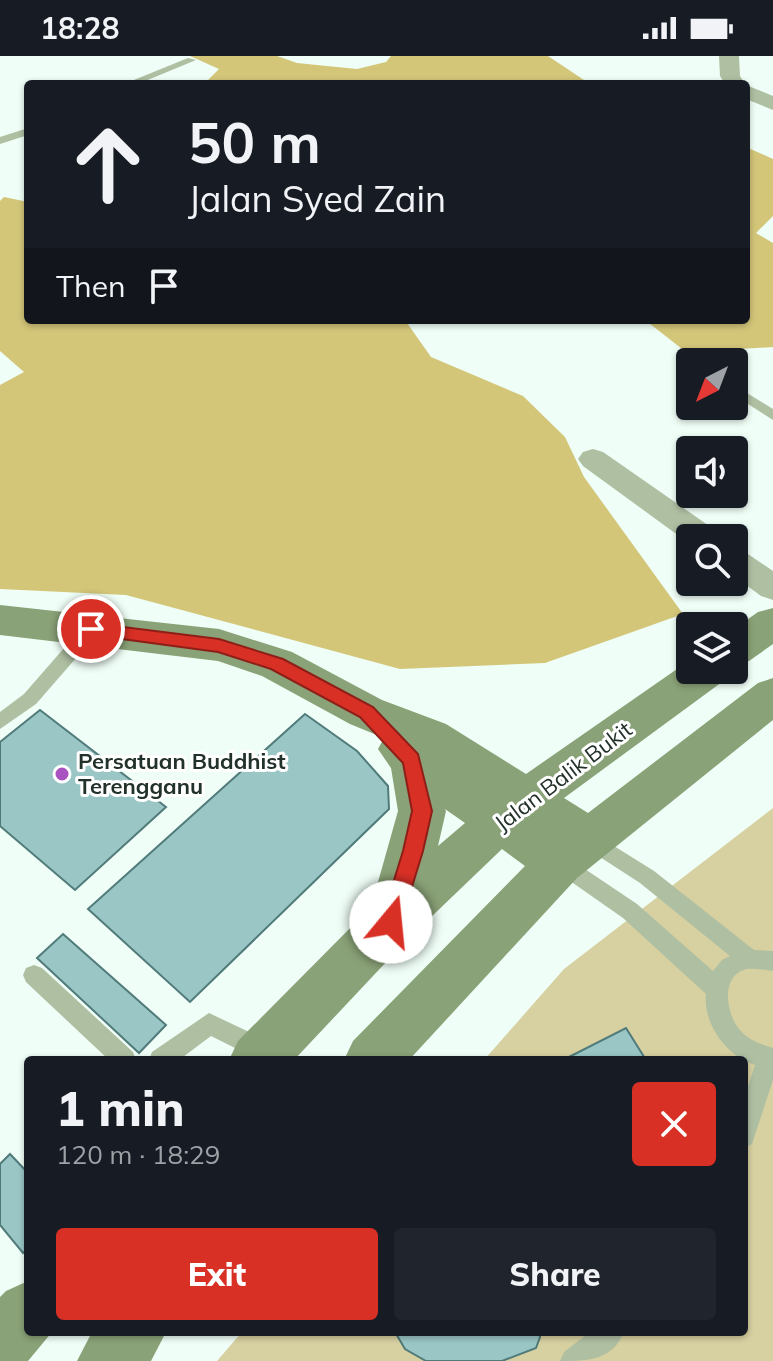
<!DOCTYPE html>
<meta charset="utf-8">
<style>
body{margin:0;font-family:Mulish,sans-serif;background:#20242c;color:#f1f3f6;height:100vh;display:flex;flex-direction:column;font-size:30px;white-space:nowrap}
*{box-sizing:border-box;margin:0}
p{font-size:26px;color:#9ea1a6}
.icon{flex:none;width:44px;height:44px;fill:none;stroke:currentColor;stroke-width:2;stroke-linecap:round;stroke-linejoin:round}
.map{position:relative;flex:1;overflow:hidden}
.drawer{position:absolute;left:24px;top:1000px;width:724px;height:280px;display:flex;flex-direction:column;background:#171b24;border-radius:8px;box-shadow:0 2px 6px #0004}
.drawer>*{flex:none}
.banner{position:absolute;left:24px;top:24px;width:726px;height:244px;border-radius:8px;box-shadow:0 2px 6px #0004;background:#171b24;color:#f1f3f6;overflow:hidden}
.needle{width:52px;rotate:222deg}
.buttons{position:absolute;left:676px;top:292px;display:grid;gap:16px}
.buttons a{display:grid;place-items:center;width:72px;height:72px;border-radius:8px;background:#171b24;box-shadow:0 2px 6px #0004;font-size:40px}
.pin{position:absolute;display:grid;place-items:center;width:68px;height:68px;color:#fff;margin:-34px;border:4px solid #fff;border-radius:50%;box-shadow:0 2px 8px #0007}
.me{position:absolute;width:88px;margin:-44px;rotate:17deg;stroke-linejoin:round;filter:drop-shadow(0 0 6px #0008)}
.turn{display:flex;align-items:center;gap:28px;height:168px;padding:0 32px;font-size:36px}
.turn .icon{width:104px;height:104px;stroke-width:2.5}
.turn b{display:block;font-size:56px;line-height:68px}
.then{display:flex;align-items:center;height:76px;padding:0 32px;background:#0003;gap:16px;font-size:30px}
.round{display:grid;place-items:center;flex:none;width:84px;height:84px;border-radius:8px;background:#20242c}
.headline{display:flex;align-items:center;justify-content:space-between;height:136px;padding:0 32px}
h1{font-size:48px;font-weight:800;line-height:60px}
.cta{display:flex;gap:16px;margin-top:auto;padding:16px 32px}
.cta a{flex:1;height:92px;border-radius:8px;background:#d93025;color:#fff;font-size:32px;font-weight:800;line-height:92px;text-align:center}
.cta a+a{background:#20242c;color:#f1f3f6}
.status{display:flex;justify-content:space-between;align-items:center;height:56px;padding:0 40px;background:#171b24;direction:ltr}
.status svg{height:22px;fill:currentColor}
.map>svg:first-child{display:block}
.green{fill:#d7d0a1}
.forest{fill:#d3c679}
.building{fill:#9ac6c5;stroke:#507b7a;stroke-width:2}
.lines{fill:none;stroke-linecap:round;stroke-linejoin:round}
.lane{fill:#afbfa2;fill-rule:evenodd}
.street{fill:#afbfa2;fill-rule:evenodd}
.secondary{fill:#8aa277;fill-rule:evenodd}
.route{fill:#d93025;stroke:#8d1f18;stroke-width:2}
.poi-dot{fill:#a953c0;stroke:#fff;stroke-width:3}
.labels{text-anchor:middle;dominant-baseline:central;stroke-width:6;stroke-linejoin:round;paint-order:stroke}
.poi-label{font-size:22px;font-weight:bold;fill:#223129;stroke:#fff;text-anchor:start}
.street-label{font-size:22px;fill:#223129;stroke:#fff}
</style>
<div class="status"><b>18:28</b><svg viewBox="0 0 49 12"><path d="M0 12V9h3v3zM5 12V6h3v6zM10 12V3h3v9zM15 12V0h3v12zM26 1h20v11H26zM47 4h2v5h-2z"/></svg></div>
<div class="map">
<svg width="773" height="1305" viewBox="0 0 773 1305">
<rect width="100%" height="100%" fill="#effef6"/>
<path class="green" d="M773,752V1305H217L242,1276H744V1004H484L564,913Z"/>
<g class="forest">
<path d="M190,0H277L297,7L357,13L386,6L391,0H548L590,28H204L219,13Z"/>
<path d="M746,91L773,103V160L756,177L773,187V291L686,296L645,264H746Z"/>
<path d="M4,141L28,146V264H405L431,301L523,340L565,381L584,421L683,558L545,607L400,613L126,539L0,533V329L24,316L0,295V145Z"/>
</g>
<g class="building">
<path d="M40,654L166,751L75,834L0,770V686Z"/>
<path d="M305,658L357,695L388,730L389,753L190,946L88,853Z"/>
<path d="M63,878L166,969L139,997L37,902Z"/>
<path d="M626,972L646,1004H563Z"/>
<path d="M10,1098L28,1117V1192L23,1197L0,1169V1108Z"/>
<path d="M395,1276H540V1281L536,1292L502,1305H426L405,1293Z"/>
</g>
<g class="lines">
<g class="lane">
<path d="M188,2L196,4L138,28H124Z"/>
<path d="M28,72V79L0,88V81Z"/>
<path d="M689,299L701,306H690L689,309L682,303Z"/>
<path d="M734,329L773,353V364L734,339Z"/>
<path d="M91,567L97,568L99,573L97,578L36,648L0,673V656L24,638L85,568Z"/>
<path d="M590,775L654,815L754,894L773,895V915C765,914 755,912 747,913C720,919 726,957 739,973C748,984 760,988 773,992V1024L752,1088L744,1092V1043L755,1009C727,1000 703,969 706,938L623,862L553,813L550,807L553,801L560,798L567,801L637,848L713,915L722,904L730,900L640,827L583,790L580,784L583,778Z"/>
<path d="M34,909L42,912L133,996L136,1004H109L26,926L23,919L26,912Z"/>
<path d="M209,957L270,986L273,994L270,1002L259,1004L211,980L179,1004H149L152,996Z"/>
<path d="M590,1276H624C612,1305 587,1305 560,1305L564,1296Z"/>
</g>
<g class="street">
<path d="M719,0H739L740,20L745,28H725L720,20Z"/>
<path d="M746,29L773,40V54L746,43Z"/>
<path d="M593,393L603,396L715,474L720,482H690V488L583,410L578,403L583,396Z"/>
<path d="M734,493L745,496L773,515V544L761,540L734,520Z"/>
</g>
<g class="secondary">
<path d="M0,549L219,573L292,596L382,644L446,668L526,718L690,604V614H728L722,626L564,742L588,757L758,627L773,622V664L577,822L409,1004H344L353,985L525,810L502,793L405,886L294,1004H229L238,985L371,851L398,755L391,712L378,693L384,682L350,668L262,620L218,605L0,579ZM445,753L465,767L438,790L446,755Z"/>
<path d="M773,552V588L749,605L734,610V573L758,556Z"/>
<path d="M28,1225V1276H52L28,1305H0V1241L6,1235Z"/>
<path d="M92,1276H166L151,1305H77Z"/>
</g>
</g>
<path class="route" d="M91,567L219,583L283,603L373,651L418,698L432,755L423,795L399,873L391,876L384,873L381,866L403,795L412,755L403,707L360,661L271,613L218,596L85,578L83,573L85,568Z"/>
<circle class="poi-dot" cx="62" cy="718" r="8"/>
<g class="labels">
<g class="poi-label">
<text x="78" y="705">Persatuan Buddhist<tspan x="78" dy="25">Terengganu</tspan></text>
</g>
<g class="street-label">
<text transform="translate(563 720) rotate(-37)">Jalan Balik Bukit</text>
</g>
</g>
</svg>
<div class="buttons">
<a><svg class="needle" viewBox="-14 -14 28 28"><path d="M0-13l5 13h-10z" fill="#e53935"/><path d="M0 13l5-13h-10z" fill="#9ea1a6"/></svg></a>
<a><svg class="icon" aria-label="sound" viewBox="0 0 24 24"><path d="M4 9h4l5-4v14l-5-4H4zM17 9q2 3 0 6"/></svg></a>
<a><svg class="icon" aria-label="search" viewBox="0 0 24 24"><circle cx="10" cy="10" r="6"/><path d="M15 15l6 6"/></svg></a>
<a><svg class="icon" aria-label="layers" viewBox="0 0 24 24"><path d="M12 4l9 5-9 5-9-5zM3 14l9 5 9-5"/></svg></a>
</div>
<div class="pin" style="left:91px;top:573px;background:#d93025"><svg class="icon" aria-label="arrive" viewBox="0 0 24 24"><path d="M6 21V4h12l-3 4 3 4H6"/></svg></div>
<svg class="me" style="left:391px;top:866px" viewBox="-20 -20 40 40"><circle r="19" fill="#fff"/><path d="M0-13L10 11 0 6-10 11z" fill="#d93025"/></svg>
<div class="banner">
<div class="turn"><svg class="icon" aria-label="ahead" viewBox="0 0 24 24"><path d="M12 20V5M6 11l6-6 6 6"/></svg><div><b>50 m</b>Jalan Syed Zain</div></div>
<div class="then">Then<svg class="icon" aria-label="arrive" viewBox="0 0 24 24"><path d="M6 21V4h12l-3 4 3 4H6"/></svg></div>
</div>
<section class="drawer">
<div class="headline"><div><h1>1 min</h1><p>120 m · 18:29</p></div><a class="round" style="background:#d93025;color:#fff"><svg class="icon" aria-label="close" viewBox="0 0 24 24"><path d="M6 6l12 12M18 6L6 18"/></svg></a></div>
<div class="cta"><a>Exit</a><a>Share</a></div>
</section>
</div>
